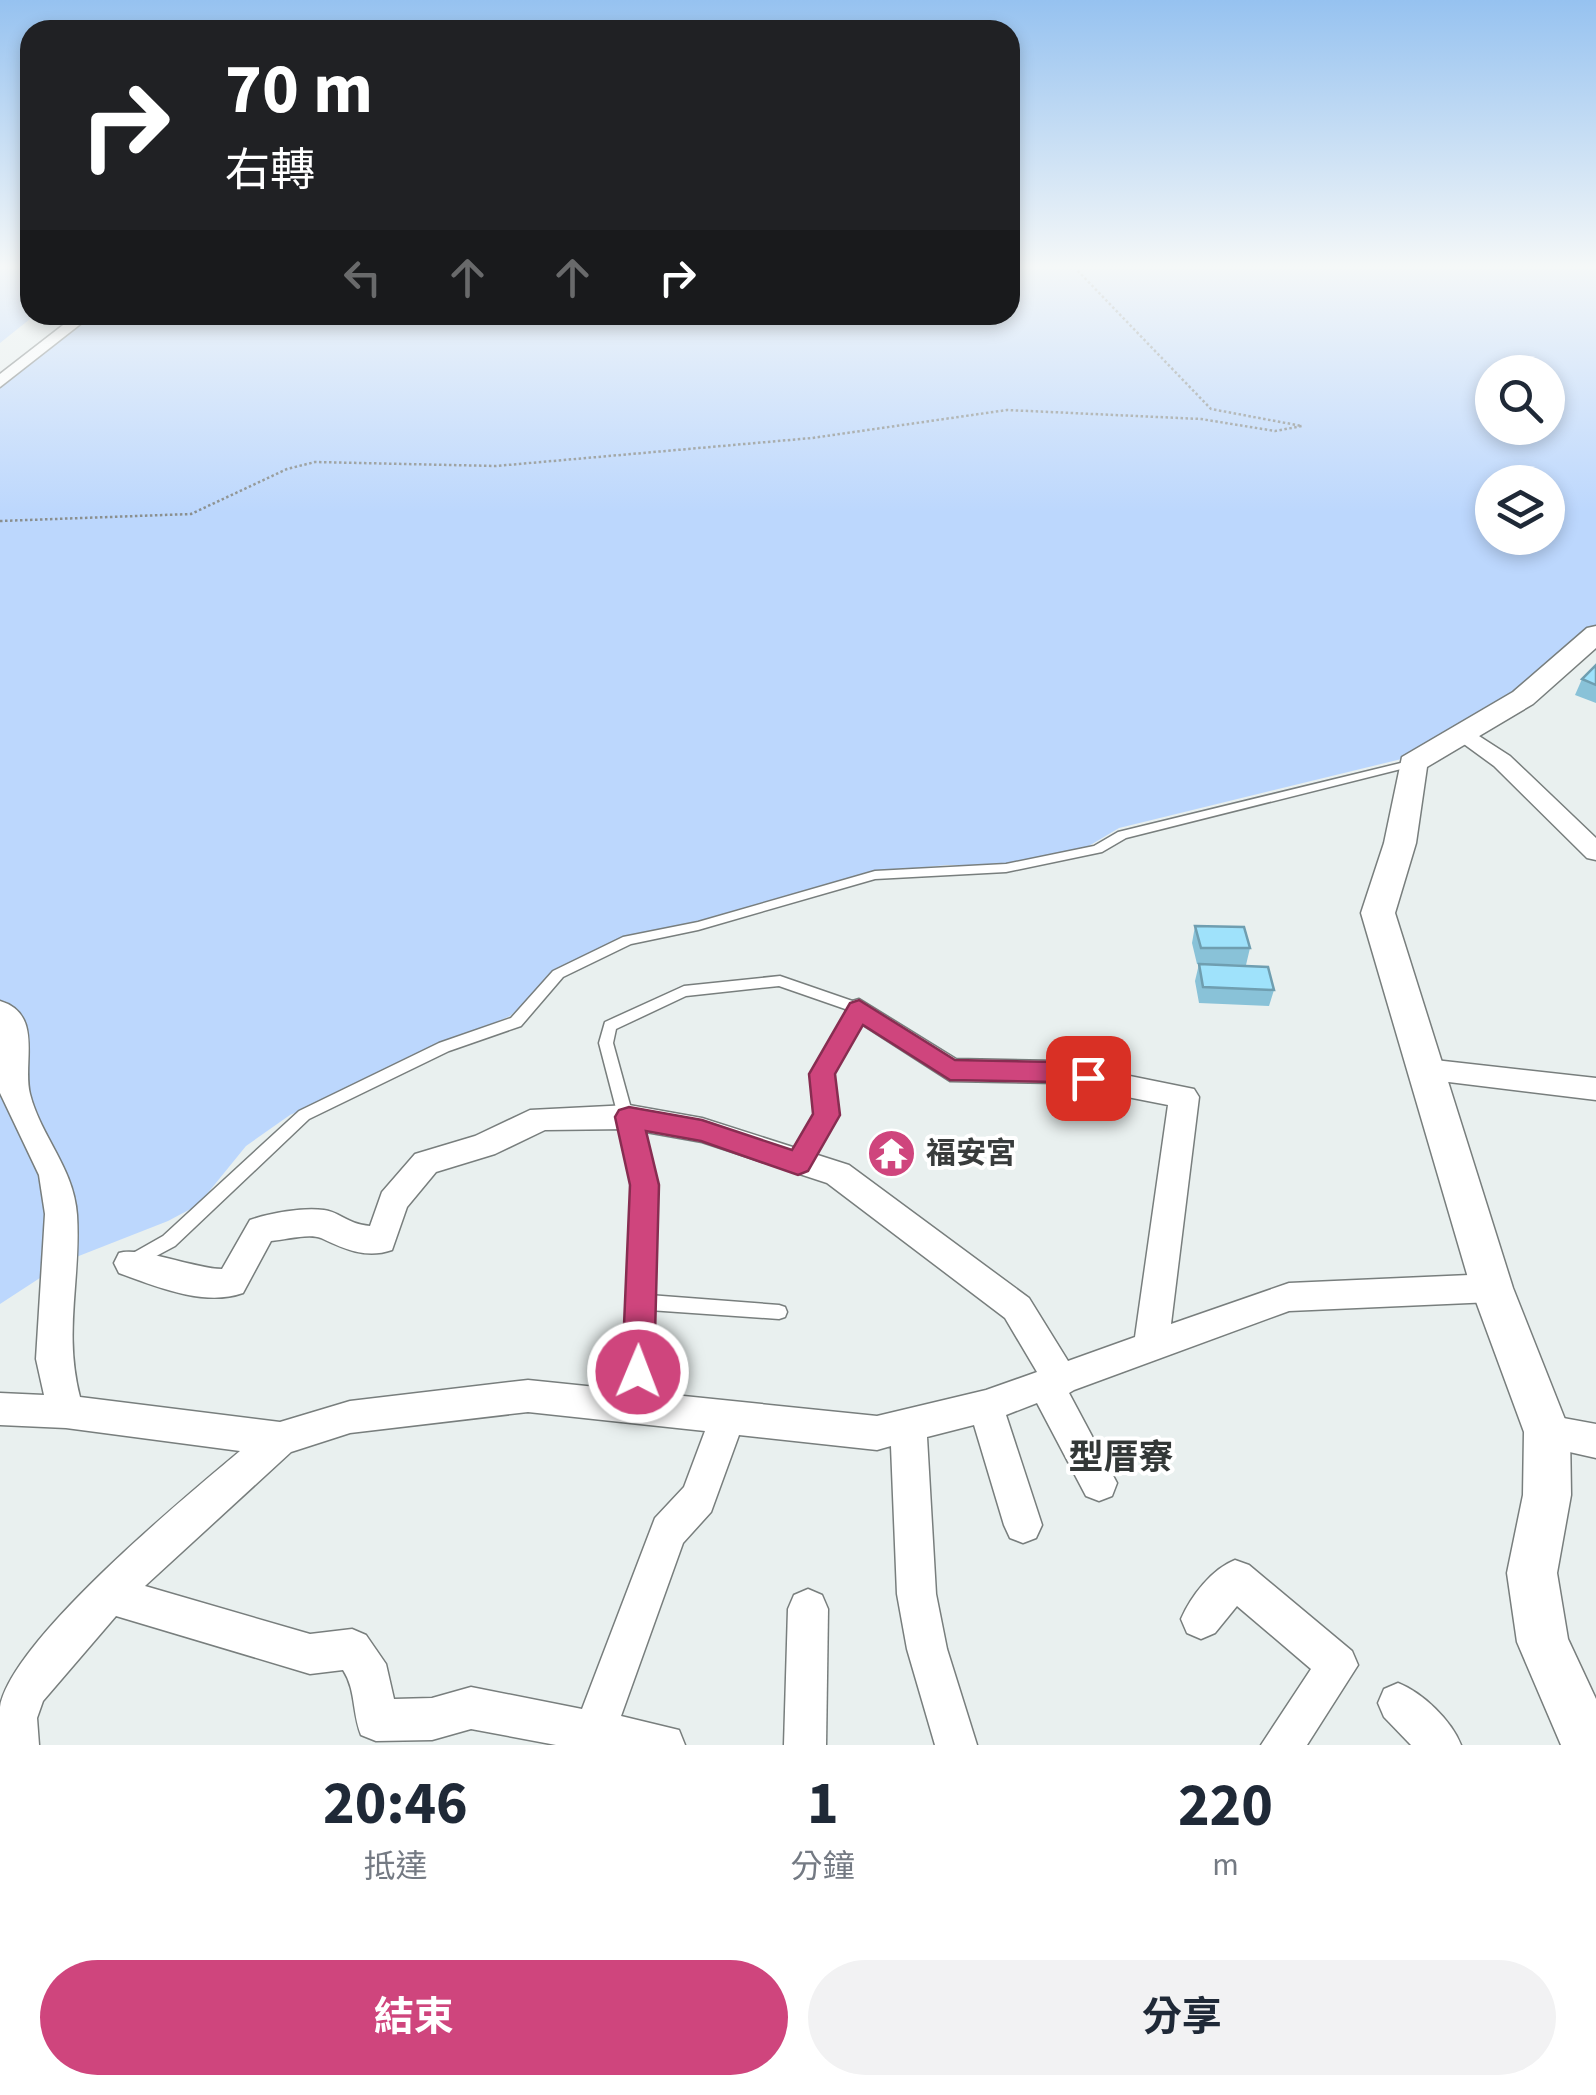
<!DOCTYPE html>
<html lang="zh-TW">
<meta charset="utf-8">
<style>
body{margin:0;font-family:"Source Sans 3","Noto Sans TC",sans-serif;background:#f2f2f3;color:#1f2937;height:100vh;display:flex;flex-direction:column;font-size:38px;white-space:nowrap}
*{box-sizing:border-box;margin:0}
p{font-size:32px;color:#747a83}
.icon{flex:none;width:55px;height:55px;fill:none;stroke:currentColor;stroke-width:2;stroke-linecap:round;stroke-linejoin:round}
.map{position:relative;height:1745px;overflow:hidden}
.panel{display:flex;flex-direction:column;background:#fff;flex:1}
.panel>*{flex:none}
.hud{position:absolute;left:20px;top:20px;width:1000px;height:305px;border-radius:30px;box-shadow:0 5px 15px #0003;background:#202124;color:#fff;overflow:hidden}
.fabs{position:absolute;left:1475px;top:355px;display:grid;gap:20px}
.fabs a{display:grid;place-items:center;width:90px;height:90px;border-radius:50%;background:#fff;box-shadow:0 5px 15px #0003;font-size:50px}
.pin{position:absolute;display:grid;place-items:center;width:85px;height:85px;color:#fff;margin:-42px;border-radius:20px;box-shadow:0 5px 15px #0006}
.me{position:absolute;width:110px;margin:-55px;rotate:1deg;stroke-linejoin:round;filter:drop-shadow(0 0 8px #0008)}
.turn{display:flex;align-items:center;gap:35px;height:210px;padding:0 40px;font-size:45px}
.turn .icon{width:130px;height:130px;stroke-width:2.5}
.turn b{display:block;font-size:70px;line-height:85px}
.lanes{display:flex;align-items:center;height:95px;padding:0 40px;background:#0003;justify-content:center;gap:50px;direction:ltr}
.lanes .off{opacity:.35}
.eta{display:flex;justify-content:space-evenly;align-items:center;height:170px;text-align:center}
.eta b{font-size:60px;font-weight:700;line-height:70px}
.button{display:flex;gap:20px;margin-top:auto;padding:20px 40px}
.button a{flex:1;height:115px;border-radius:60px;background:#cf457d;color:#fff;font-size:40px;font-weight:700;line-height:115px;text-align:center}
.button a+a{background:#f2f2f3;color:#1f2937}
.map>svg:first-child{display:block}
.water{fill:#bcd7fd;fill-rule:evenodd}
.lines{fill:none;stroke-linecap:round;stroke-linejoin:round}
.service-casing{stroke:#787e7d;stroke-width:3}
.minor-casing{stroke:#787e7d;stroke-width:3}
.tertiary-casing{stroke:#787e7d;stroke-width:3}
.path{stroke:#8a8f8e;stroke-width:2.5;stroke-dasharray:2.5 2.5;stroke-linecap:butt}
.service{fill:#fff;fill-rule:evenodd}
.minor{fill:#fff;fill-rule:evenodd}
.tertiary{fill:#fff;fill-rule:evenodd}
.wall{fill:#89c2d8}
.building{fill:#9fe2fb;stroke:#6f9eb0;stroke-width:2.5}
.route{fill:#cf457d;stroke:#872d51;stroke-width:2.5}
.labels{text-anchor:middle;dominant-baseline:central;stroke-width:8;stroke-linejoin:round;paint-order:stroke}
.near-poi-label{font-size:30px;font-weight:bold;fill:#393c3c;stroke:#fff;text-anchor:start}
.near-quarter-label{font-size:35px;font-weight:bold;fill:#333837;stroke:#fff}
</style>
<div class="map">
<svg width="1596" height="1745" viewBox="0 0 1596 1745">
<rect width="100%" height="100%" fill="#e9f0ef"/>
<g class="water">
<path d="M0,269H30V315H35L0,343Z"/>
<path d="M1010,269H1596V628L1511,700L1426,753L1119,828L1077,853L1009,866L947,865L886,871L724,916L645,932L570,963L510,1016L290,1115L246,1146L198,1205L168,1221L66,1261L0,1304V379L78,315H1010ZM1492,372H1548V428H1492ZM1492,482H1548V538H1492Z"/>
</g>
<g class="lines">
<defs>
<g id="service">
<path d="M1413,760L1417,761L1419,763L1417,765L1126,838L1102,852L1006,872L875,879L698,930L631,944L563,977L521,1026L449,1051L309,1119L175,1246L132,1269L126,1267L124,1262L126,1257L163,1236L299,1111L439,1043L511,1018L553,971L623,937L698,922L875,871L1006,864L1094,846L1118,832Z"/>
<path d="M780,976L864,1005L866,1009L829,1074L834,1115L803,1168L798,1170L793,1168L790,1164L820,1115L815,1074L851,1011L779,986L686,996L616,1029L613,1043L652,1185L649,1295L779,1305L785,1307L787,1312L785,1317L779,1319L649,1310L647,1404L644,1410L638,1412L632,1410L629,1404L632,1306L631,1302L633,1298L636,1185L599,1043L605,1022L684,986Z"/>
</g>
<g id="minor">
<path d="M76,315H92L0,387V374Z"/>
<path d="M1465,727L1510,756L1596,838V860L1587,858L1494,766L1457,739L1454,734L1457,729Z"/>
<path d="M859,999L956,1059L1056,1061L1194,1089L1199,1097L1171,1324L1289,1283L1492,1274L1504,1278L1508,1288L1504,1298L1492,1302L1289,1311L1074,1390L1069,1393L1117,1483L1112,1496L1099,1501L1086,1496L1037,1403L1006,1415L1042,1525L1036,1538L1023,1543L1010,1538L1004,1525L974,1425L927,1437L936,1594L947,1649L977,1745H935L907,1649L897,1594L891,1446L877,1450L739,1435L711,1512L683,1543L621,1716L679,1730L685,1745H556L471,1729L432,1740L376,1741L361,1735C352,1712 356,1690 343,1670L310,1674L116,1616L43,1701L37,1718L39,1745H0C0,1733 0,1719 0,1707C11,1641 185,1497 240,1451L66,1428L0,1425V1393L44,1395L36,1359L45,1214L39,1175L0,1093V1001C44,1014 22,1063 30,1094C41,1137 74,1168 77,1215C81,1280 63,1331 80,1397L280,1422L350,1401L528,1380L877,1416L986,1390L1037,1372L1005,1318L827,1183L702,1142L629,1129L545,1130L495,1154L436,1172L407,1207L392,1250C366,1259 344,1249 321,1238C309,1233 284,1240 271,1241L243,1293C204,1307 155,1286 119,1273L114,1263L119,1253C139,1246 193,1268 222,1269L250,1220C270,1213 303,1207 324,1210C340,1212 347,1224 370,1226L382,1192L415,1154L475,1136L530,1110L629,1105L702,1118L849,1165L1029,1298L1068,1361L1135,1337L1168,1105L1056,1083L950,1081L849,1016L845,1009L849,1002ZM528,1412L705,1431L684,1487L655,1518L582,1709L471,1687L432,1698L394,1699L386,1664L366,1635L352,1629L310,1634L145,1586L291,1452L350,1433Z"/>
<path d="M1426,1059L1596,1078V1100L1416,1078L1412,1070L1416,1062Z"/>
<path d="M1547,1415L1596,1424V1458L1534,1444L1529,1432L1534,1420Z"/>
<path d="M1235,1560L1249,1565L1352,1651L1358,1665L1307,1745H1261L1311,1669L1237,1606L1215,1633L1201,1639L1187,1633L1181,1619C1191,1596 1212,1569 1235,1560Z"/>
<path d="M808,1589L822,1595L828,1609L826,1745H784L788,1609L794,1595Z"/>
<path d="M1398,1683C1423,1693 1451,1720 1461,1745H1411L1384,1717L1378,1703L1384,1689Z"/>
</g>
<path id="tertiary" d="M1596,626V648L1533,704L1427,767L1416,843L1395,913L1513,1288L1570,1432L1571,1495L1557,1573L1568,1639L1596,1699V1745H1561L1517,1642L1507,1573L1523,1495L1524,1432L1471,1288L1361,913L1384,843L1402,757L1513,692L1587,628Z"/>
</defs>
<use href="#service" class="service-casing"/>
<use href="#minor" class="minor-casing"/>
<use href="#tertiary" class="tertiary-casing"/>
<path class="path" d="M0,521L191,514L287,469L315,462L496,466L812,438L1007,410L1201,419L1275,431L1302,426L1211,409L1076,269"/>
<use href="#service" class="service"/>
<use href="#minor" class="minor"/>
<use href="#tertiary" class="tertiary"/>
</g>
<g class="wall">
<path d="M1596,665V703L1575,695L1582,679Z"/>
<path d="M1195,926L1250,948L1246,965L1199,964L1274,990L1269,1006L1199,1003L1195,981L1199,964H1197L1192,943Z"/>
</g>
<g class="building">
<path d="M1596,665V685L1582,679Z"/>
<path d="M1195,926L1244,927L1250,948H1201Z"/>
<path d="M1199,964L1268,967L1274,990L1203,987Z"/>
</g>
<linearGradient id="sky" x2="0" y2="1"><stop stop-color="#96c2f0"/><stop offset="0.52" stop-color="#f5f8f8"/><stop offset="1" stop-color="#f5f8f8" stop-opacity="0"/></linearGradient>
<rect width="1596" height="513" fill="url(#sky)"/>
<path class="route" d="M859,1000L955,1060L1056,1062L1097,1071L1101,1078L1088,1088L1056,1082L950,1080L863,1025L835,1074L840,1115L808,1171L798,1175L701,1141L646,1131L659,1185L654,1372L649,1382L638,1386L627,1382L622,1372L630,1185L615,1117L619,1110L629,1107L702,1120L792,1150L813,1114L809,1074L850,1003Z"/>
<defs>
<symbol id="temple-disc" viewBox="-11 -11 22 22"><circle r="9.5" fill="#cf457d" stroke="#fff"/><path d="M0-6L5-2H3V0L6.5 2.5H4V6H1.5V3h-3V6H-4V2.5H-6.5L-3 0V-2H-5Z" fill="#fff"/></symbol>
</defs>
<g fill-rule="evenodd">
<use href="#temple-disc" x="864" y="1126" width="55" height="55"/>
</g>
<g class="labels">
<g class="near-poi-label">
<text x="926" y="1153">福安宮</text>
</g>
<g class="near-quarter-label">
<text x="1121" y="1458">型厝寮</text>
</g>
</g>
</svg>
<div class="fabs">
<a><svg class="icon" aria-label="search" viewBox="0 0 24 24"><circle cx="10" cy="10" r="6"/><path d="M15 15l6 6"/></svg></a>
<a><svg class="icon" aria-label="layers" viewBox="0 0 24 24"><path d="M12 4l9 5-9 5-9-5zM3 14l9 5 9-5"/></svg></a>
</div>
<div class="pin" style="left:1088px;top:1078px;background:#d93025"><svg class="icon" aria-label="arrive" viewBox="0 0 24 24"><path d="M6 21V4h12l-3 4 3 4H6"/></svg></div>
<svg class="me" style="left:638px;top:1372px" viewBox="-20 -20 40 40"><circle r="17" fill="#cf457d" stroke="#fff" stroke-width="3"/><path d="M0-11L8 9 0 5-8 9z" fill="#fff"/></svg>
<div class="hud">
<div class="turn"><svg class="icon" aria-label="right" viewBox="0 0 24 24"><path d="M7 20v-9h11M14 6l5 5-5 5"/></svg><div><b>70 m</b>右轉</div></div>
<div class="lanes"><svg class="icon off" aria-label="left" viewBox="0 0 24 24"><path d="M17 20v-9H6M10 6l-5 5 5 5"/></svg><svg class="icon off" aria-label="ahead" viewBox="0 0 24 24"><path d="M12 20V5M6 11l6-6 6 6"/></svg><svg class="icon off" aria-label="ahead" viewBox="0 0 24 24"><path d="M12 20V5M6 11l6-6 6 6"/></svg><svg class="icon" aria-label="right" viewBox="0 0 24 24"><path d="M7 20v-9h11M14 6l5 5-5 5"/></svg></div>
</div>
</div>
<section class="panel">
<div class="eta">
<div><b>20:46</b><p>抵達</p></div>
<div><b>1</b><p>分鐘</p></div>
<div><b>220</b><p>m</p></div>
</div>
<div class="button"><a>結束</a><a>分享</a></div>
</section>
